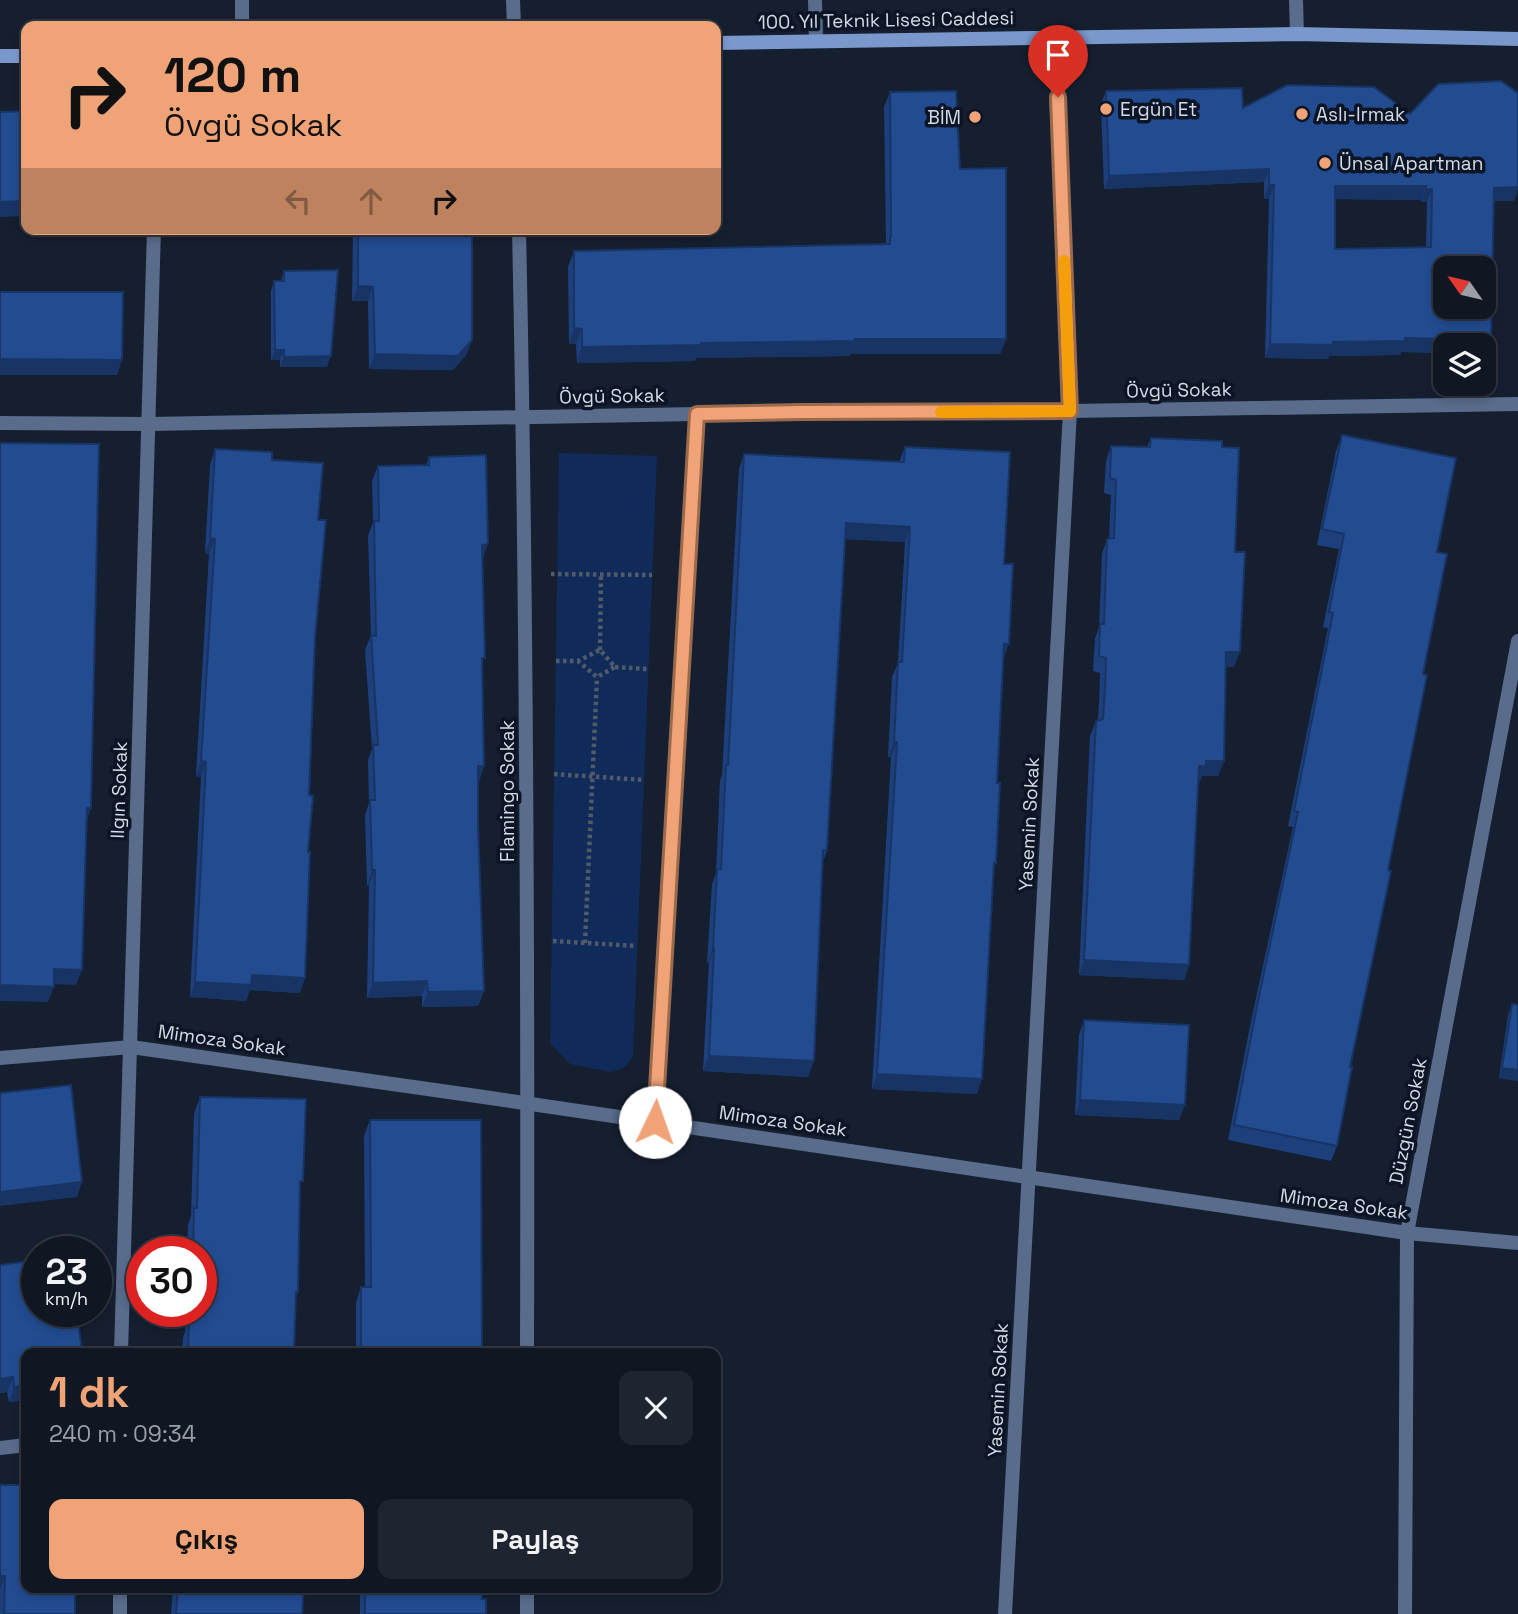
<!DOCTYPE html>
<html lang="tr">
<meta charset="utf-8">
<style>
body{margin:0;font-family:"Space Grotesk",sans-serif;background:#1e2430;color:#f1f3f6;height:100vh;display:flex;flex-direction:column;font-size:26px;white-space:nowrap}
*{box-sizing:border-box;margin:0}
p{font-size:23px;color:#9c9fa6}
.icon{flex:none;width:38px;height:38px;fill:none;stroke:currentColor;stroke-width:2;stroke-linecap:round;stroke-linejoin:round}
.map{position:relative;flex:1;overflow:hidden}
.sheet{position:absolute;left:21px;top:1348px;width:700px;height:245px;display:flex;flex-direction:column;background:#101723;border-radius:14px;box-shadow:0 4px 10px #0003,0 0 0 2px #303641}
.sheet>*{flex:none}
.guide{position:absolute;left:21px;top:21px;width:700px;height:214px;border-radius:14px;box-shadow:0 4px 10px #0003,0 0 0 2px #303641;background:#efa377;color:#111;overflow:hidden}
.needle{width:46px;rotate:304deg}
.fabs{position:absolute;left:1433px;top:256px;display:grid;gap:14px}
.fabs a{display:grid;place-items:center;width:63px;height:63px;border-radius:14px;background:#101723;box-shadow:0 4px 10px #0003,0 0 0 2px #303641;font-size:35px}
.speed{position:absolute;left:21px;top:1236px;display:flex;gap:14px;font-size:35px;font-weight:700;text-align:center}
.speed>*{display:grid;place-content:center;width:91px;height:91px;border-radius:50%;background:#101723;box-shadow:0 4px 10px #0003,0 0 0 2px #303641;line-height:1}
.speed small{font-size:18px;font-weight:400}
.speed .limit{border:10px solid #d22;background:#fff;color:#111}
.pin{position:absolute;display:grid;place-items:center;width:60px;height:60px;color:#fff;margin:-72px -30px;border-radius:50% 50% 50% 0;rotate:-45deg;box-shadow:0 0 7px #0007}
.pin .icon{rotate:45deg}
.me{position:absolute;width:77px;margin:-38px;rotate:3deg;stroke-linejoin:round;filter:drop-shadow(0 0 5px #0008)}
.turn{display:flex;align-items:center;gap:24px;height:147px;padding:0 28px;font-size:32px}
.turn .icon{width:91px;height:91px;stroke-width:2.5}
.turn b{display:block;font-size:49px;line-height:60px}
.lanes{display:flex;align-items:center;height:66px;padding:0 28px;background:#0003;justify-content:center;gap:35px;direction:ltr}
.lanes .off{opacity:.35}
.round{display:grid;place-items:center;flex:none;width:74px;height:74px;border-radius:14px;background:#1e2430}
.head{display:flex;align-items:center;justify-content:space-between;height:119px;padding:0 28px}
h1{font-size:42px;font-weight:600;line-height:52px;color:#efa377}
.action{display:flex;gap:14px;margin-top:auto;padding:14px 28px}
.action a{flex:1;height:80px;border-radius:14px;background:#efa377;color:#111;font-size:28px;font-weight:600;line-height:80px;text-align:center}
.action a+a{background:#1e2430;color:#f1f3f6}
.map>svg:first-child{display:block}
.green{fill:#102b5a}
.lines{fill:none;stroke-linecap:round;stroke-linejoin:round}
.path{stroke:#515a68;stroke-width:4.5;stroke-dasharray:3.5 3.5;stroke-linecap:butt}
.street{stroke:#596c8c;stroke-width:14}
.secondary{stroke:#7a98cc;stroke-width:14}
.wall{fill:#1d407c;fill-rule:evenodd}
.shaded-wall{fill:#183465}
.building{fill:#224b90;stroke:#183465;stroke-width:2;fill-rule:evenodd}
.route-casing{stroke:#9b6a4d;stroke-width:18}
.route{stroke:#efa377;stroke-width:12}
.slow{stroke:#f59e0b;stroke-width:12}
.poi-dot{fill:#efa377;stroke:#0c1525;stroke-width:2.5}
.labels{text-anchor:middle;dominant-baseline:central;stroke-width:7;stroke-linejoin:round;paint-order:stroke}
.street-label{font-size:19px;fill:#d4dbe6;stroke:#0c1525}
.poi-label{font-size:19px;fill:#d4dbe6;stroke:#0c1525;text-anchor:start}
</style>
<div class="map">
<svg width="1518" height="1614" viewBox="0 0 1518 1614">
<rect width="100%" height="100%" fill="#151f2f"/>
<path class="green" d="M559,453L657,456L633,1057L624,1068L611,1072L570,1064L550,1043Z"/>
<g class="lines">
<g class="path">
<path d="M551,574L652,575"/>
<path d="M600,650L601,575"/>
<path d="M556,661H578L600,650L615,667L597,677L578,661"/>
<path d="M615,667L648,669"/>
<path d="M554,774L644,780"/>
<path d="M553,941L637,946"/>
<path d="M585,943L597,677"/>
</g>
<g class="street">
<path d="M242,0V26"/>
<path d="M513,0L514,26"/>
<path d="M815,0L816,40"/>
<path d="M1296,0L1297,34"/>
<path d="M519,229C527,604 528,978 527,1353"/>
<path d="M0,423L149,424L801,412L1070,411L1518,404"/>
<path d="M0,1058L131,1047L477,1096L1407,1233L1518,1243"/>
<path d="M655,1122L697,414"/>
<path d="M121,1353L154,229"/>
<path d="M0,1448L26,1445"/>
<path d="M120,1587V1614"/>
<path d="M527,1614V1587"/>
<path d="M1005,1614L1070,411L1056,36"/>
<path d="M1405,1614L1407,1233L1518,641"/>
</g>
<g class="secondary">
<path d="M716,43L1297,34L1518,39"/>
<path d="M0,56H26"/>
</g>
</g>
<g class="wall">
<path d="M1106,91L1243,108L1410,114L1518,93V189L1514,201H1493L1491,340L1486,353L1446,345V353L1401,352L1400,355L1329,356L1328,359L1265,358L1269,199H1264V182L1104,189L1101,104ZM1335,199L1421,200V202H1427L1426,247L1335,249Z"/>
<path d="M890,92L960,169L1006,339L1000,354H850L849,356L696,358L695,361L577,363L576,344H569L568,267L574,251L886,244L884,107Z"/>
<path d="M353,229H472V340L466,355L453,370L369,369L368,301H352Z"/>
<path d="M284,271L327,367H280V360H271V291L274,281H281Z"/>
<path d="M1342,435L1437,552L1423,674L1388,870L1350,1067L1337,1146L1331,1161L1228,1140L1251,1021L1293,827L1288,826L1328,628L1323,627L1339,549L1317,545L1336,451Z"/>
<path d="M1151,438L1222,447L1235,552L1234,667H1226L1224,761L1218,776H1202L1200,781H1198L1189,965L1184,980L1079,975L1090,736L1096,721L1098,720L1099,703L1100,673L1093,671L1095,639L1099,627L1102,554L1107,539L1109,538L1111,495L1104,493L1106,461L1111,446L1147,447Z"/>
<path d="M905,447L1004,564V659L997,783L996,863L993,869L977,1094L872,1089L891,757H888L892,677L898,663L905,542L845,539L827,850L823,862L808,1077L703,1071L709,963H707L712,884L716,873L720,781L722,775L739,469L744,454L899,462Z"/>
<path d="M215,449L272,460L318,520L315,638L308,852L300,993L250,990L246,1001L190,997L201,777L196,776L209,554L205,553L210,465Z"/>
<path d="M429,457L483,558L482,666L484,766L479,781L478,824L484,991L478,1006L422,1007V996L367,998L369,886H367L365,815L369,803L368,760L372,749L365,650L371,635L368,536L373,522L372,481L378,466L426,465Z"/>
<path d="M1512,1004L1518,1081L1499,1078L1508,1015Z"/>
<path d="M1084,1020L1179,1120L1075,1115L1079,1035Z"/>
<path d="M200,1097L300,1189L294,1353H182L183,1338L185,1332L186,1311H201V1251H187L188,1225L191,1216L194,1114Z"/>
<path d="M370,1120L482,1353H356V1303L361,1287H365L364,1136Z"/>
<path d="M0,1265L26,1400L9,1402L7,1392L0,1393Z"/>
<path d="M0,1485L75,1614H0Z"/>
<path d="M173,1587H304L302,1614H171Z"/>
<path d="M360,1587H482V1599L486,1614H360Z"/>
</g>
<g class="shaded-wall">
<path d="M1269,169L1264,182L1104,189L1109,176Z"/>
<path d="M1269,185H1274L1269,199H1264Z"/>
<path d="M1335,186H1426L1421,200L1330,199Z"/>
<path d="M1518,187L1514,201H1489L1494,188Z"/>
<path d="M1426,189H1432L1427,202H1421Z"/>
<path d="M26,201V216L0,217V202Z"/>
<path d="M358,286L373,287L368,301H352Z"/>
<path d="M574,328L582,329L576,344H569Z"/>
<path d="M1405,338L1491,340L1486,353H1484V345H1446V353L1401,352L1400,355L1329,356L1328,359L1265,358L1270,344Z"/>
<path d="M855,339H1006L1000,354H850L849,356L696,358L695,361L577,363L582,347Z"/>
<path d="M472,340L466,355L453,370L369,369L375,354Z"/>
<path d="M275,350H284L280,360H271Z"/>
<path d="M331,356L327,367H280L284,357Z"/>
<path d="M0,359L122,360L117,375H0Z"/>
<path d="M846,523L910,527L905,542L841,539Z"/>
<path d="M210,538L215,539L209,554L205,553Z"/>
<path d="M488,544L482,560V545Z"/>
<path d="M1004,644H1009L1003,659Z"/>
<path d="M1226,652H1240L1234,667H1221Z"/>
<path d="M894,742H897L891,757H888Z"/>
<path d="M201,761L206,762L201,777L196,776Z"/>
<path d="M1206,761H1224L1218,776H1202L1200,781H1194L1199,766Z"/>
<path d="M478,766H484L479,781Z"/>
<path d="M87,808H91L86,823Z"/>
<path d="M372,870H375L369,886H367Z"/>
<path d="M713,948H714L709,963H707Z"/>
<path d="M1084,960L1189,965L1184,980L1079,975Z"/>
<path d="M54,969L82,970L76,985L49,984Z"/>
<path d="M252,975L305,978L300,993L250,990L246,1001L190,997L195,982Z"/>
<path d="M427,981L422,996L367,998L373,983Z"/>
<path d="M0,985L54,987L48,1002L0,1001Z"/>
<path d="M484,991L478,1006L422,1007L428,992Z"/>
<path d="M709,1056L814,1061L808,1077L703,1071Z"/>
<path d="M1502,1068L1518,1070V1081L1499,1078Z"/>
<path d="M877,1074L982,1079L977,1094L872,1089Z"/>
<path d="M1080,1100L1185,1105L1179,1120L1075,1115Z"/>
<path d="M82,1182L77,1197L0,1206V1192Z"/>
<path d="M13,1377L7,1392L0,1393V1379Z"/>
<path d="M26,1385V1400L9,1402L14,1387Z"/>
<path d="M0,1576H5L0,1590Z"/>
</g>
<g class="building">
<path d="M1501,81L1518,93V187L1494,188L1491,340L1405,338V341L1333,342V345L1270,344L1274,185H1269V169L1109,176L1106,91L1242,88L1243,108L1287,85L1374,87L1410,114L1438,84ZM1335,186H1426V189H1432L1431,247L1335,249ZM1446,268H1484V306H1446Z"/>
<path d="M956,91L960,169L1006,168V339H855V341L701,343V345L582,347V329L574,328V251L890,244V237H891L890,92Z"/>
<path d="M26,111V201L0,202V112Z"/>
<path d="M358,229H472V340L458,356L375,354L373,287L358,286Z"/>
<path d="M338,270L331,356L284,357V350H275L274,281H284V271Z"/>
<path d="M0,292H123L122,360L0,359Z"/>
<path d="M1342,435L1456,458L1437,552L1447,554L1423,674L1427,675L1388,870L1391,871L1350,1067H1352L1337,1146L1234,1125L1257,1006L1298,812L1294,811L1333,613L1329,612L1344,534L1322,529Z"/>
<path d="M1151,438L1222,441V447L1239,448L1235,552H1245L1240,652H1226L1224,761H1206V766H1199L1189,965L1084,960L1096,721L1103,719L1105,688L1106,658L1099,656L1100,624H1104L1107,539L1114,538L1116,480L1110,478L1111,446L1150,447Z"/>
<path d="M0,443L99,444L91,808H87L82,970L54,969V987L0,985Z"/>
<path d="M905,447L1010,452L1004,564H1013L1009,644H1004L997,783H1000L996,863H994L982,1079L877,1074L897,742H894L898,662H902L910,527L846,523L827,850H823L814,1061L709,1056L714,948H713L717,869H721L726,765H728L744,454L904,462Z"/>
<path d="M215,449L272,452V460L323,463L318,520H326L315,638L309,795L313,796L308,852H310L305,978L252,975L251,985L195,982L206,762L201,761L215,539L210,538Z"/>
<path d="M486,455L488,544L482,545L485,658H482L484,766H478V824L484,991L428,992L427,981L373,983L375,870H372L370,800H375L373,745H378L371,635L376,636L374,521H379L378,466L429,465V457Z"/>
<path d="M1512,1004L1518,1005V1070L1502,1068Z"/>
<path d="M1084,1020L1189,1025L1185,1105L1080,1100Z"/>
<path d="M71,1085L82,1182L0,1192V1093Z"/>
<path d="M200,1097L306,1099L303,1181H300L298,1292H296L294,1353H188L189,1321H191V1311H201V1251H193L194,1208H197Z"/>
<path d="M370,1120H481L482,1353H361V1287H371Z"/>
<path d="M37,1260V1311H77L82,1353H26V1385L14,1387L13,1377L0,1379V1265Z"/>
<path d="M0,1485H26V1587H75V1614H4L5,1576H0Z"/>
<path d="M178,1587H304L302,1614H176Z"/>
<path d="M365,1587H482V1599H486V1614H365Z"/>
</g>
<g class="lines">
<defs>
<path id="route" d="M655,1122L697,414L801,412L1070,411L1058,97"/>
</defs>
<use href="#route" class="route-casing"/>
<use href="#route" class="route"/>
<path class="slow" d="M941,412L1070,411L1064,261"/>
</g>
<g class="poi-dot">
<circle cx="1106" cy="109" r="7"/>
<circle cx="1302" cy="114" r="7"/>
<circle cx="975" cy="117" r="7"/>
<circle cx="1325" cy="163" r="7"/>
</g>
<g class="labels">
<g class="street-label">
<text transform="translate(886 20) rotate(-1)">100. Yıl Teknik Lisesi Caddesi</text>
<text transform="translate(1179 390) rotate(-1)">Övgü Sokak</text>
<text transform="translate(612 396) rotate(-1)">Övgü Sokak</text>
<text transform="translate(119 790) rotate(-88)">Ilgın Sokak</text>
<text transform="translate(507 791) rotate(-90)">Flamingo Sokak</text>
<text transform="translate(1029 824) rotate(-87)">Yasemin Sokak</text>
<text transform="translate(222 1040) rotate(8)">Mimoza Sokak</text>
<text transform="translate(783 1121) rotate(8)">Mimoza Sokak</text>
<text transform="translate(1408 1121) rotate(-79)">Düzgün Sokak</text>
<text transform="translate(1344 1204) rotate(8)">Mimoza Sokak</text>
<text transform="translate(998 1390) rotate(-87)">Yasemin Sokak</text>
</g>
<g class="poi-label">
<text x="1120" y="109">Ergün Et</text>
<text x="1316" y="114">Aslı-Irmak</text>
<text x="961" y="117" text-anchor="end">BİM</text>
<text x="1339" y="163">Ünsal Apartman</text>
</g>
</g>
</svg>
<div class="fabs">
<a><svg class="needle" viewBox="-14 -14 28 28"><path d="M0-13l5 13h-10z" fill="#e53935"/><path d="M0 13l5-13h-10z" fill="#9c9fa6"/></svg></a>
<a><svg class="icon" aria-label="layers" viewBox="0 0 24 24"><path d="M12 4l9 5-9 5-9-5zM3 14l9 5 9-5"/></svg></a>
</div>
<div class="speed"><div>23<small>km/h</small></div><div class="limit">30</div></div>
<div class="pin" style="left:1058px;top:97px;background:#d93025"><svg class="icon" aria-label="arrive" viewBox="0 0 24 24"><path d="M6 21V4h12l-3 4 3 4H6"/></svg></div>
<svg class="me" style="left:655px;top:1122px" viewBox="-20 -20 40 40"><circle r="19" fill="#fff"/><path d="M0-13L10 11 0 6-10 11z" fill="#efa377"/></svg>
<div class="guide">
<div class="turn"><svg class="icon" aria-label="right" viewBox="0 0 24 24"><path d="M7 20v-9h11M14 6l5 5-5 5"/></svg><div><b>120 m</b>Övgü Sokak</div></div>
<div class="lanes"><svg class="icon off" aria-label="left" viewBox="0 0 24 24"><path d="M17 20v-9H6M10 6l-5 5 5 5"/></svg><svg class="icon off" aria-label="ahead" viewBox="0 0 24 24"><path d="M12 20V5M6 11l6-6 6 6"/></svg><svg class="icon" aria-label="right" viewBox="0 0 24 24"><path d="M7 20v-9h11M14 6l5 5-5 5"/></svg></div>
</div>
<section class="sheet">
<div class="head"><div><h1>1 dk</h1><p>240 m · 09:34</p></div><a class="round"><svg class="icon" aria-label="close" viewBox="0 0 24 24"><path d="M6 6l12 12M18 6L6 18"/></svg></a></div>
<div class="action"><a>Çıkış</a><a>Paylaş</a></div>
</section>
</div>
